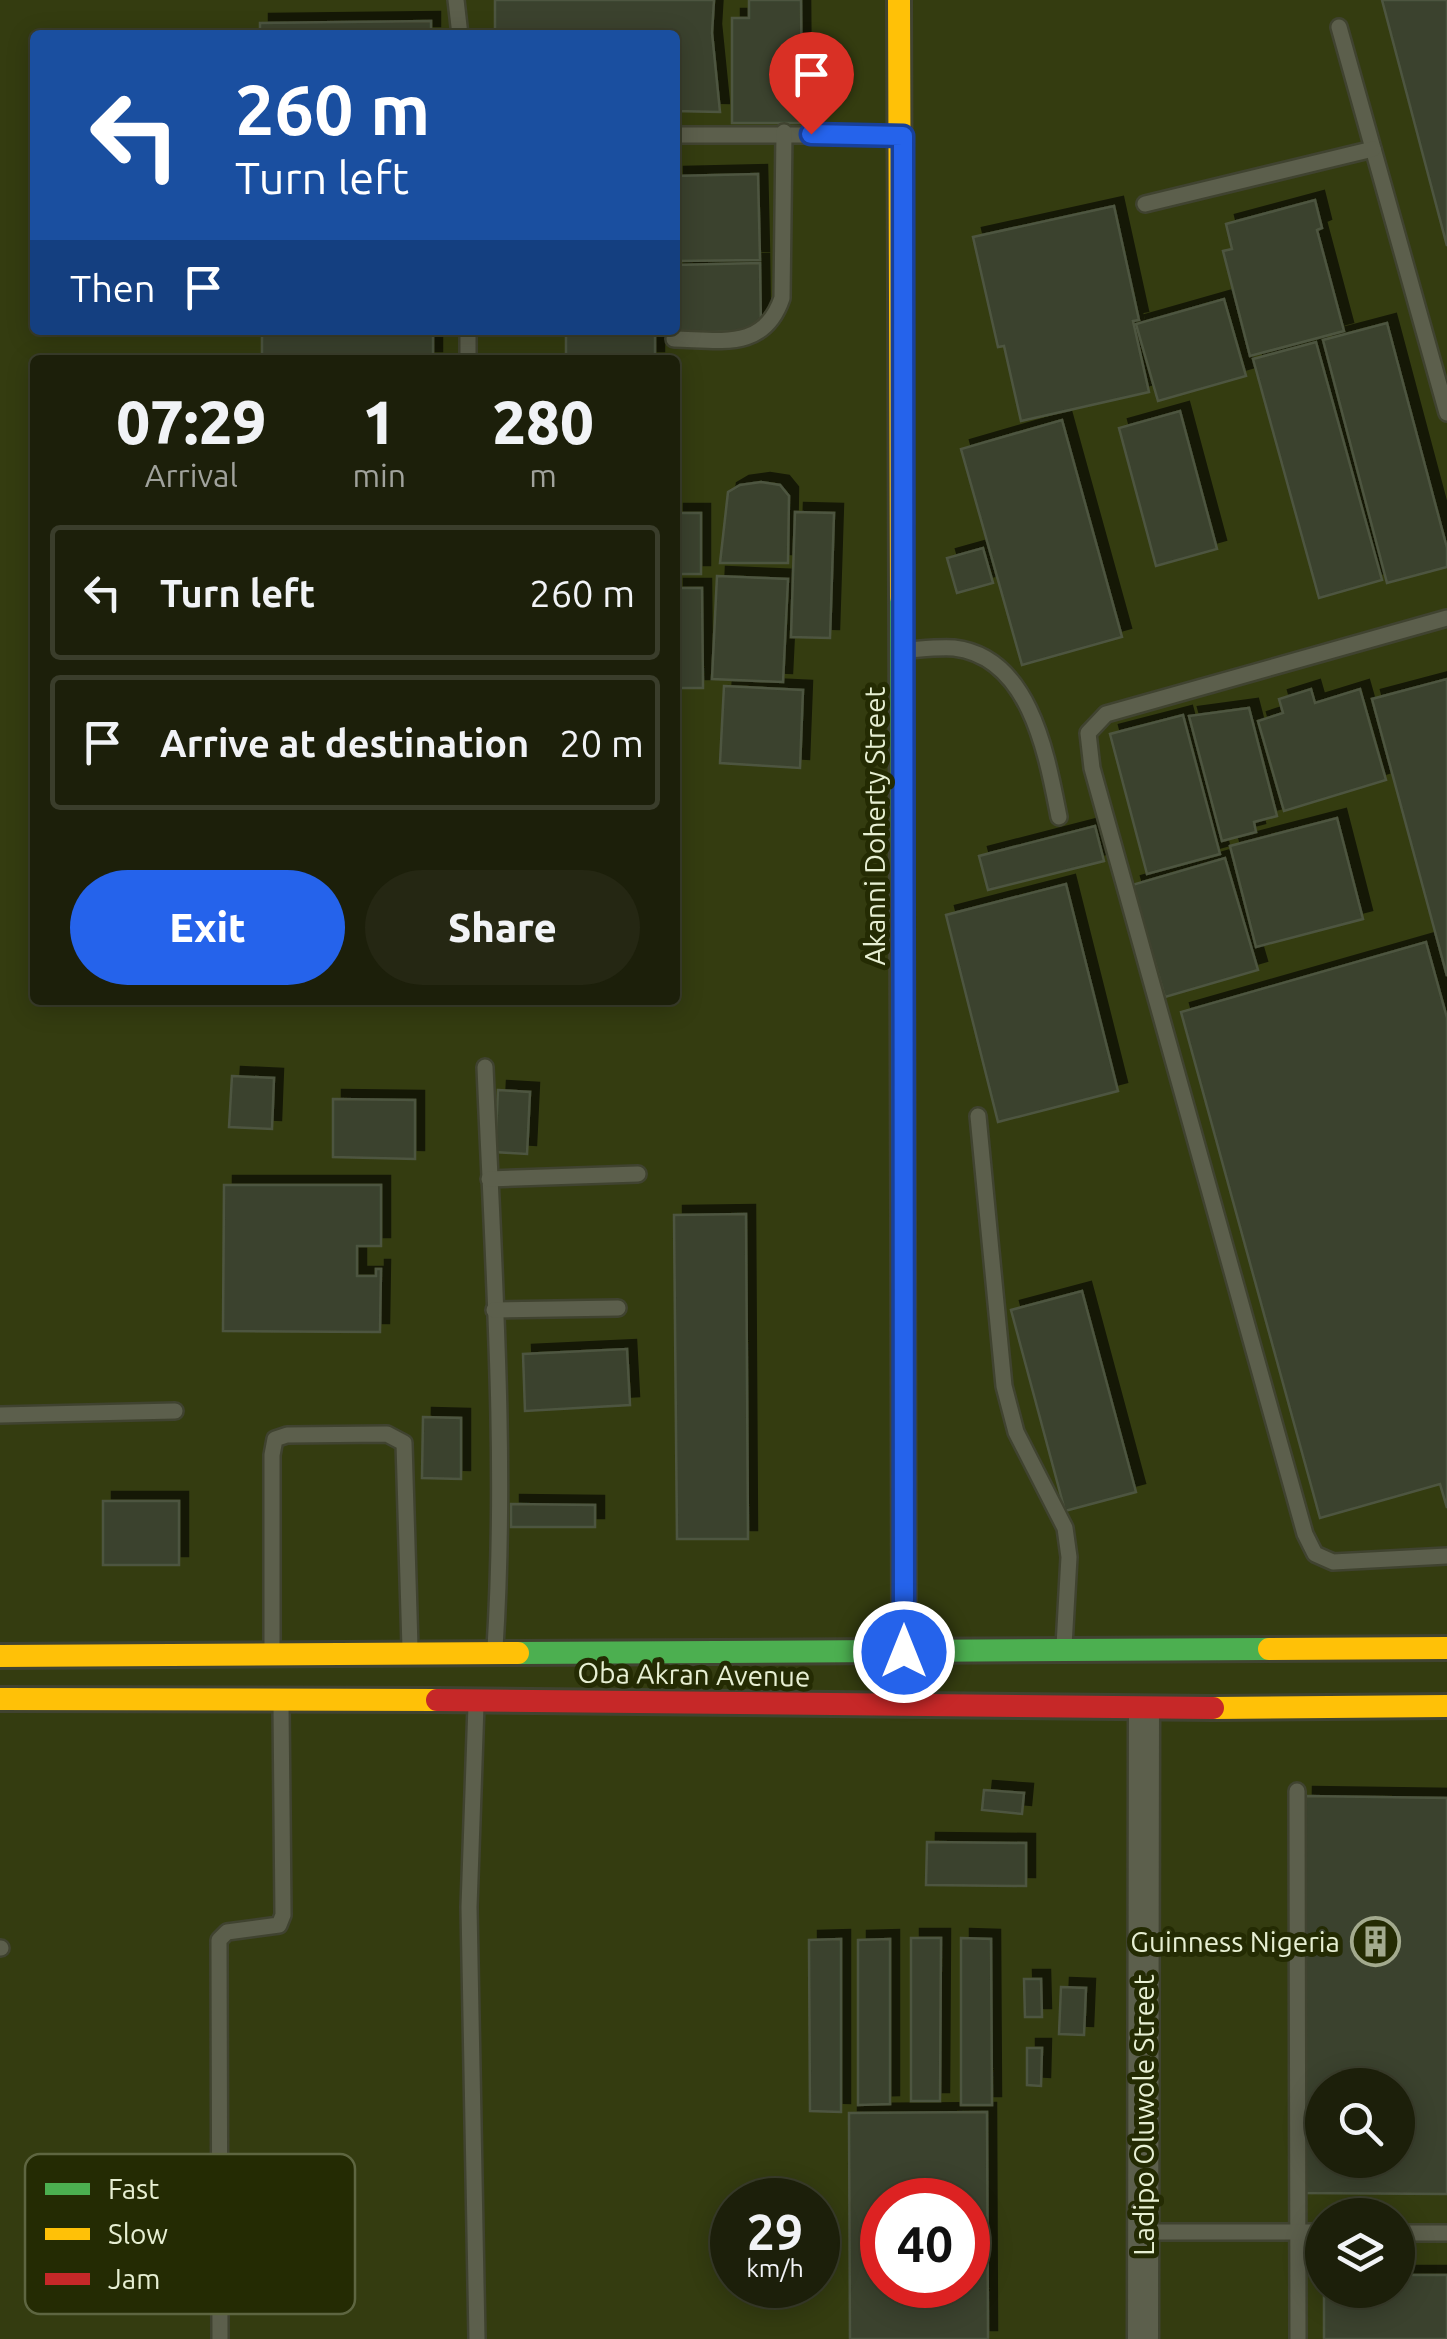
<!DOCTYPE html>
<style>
body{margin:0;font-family:Ubuntu,sans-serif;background:#252713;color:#f1f3f6;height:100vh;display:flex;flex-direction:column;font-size:38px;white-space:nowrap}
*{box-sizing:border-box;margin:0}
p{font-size:32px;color:#a0a29c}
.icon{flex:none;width:55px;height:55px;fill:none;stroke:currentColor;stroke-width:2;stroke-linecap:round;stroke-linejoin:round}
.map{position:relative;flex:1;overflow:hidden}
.drawer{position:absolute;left:30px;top:355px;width:650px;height:650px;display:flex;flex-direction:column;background:#1c1f0a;border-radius:10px;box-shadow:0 5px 25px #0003,0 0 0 2px #3a3d2b}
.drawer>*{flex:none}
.guide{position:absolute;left:30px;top:30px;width:650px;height:305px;border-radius:10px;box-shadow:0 5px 25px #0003,0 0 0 2px #3a3d2b;background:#1a4fa0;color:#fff;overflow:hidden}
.tools{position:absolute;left:1305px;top:2068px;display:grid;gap:20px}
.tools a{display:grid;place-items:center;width:110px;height:110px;border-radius:50%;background:#1c1f0a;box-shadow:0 5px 25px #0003,0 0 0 2px #3a3d2b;font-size:50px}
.speed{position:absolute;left:710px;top:2178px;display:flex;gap:20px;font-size:50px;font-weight:700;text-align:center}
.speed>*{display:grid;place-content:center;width:130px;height:130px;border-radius:50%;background:#1c1f0a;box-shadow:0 5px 25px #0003,0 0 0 2px #3a3d2b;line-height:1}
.speed small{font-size:25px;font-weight:400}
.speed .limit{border:15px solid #d22;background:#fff;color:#111}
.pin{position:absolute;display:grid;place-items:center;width:85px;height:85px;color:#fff;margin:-102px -42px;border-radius:50% 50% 50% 0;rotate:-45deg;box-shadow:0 0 10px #0007}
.pin .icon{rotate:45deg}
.me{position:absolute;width:110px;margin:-55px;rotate:0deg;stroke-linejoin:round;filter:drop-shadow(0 0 8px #0008)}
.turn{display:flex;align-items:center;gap:35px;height:210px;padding:0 40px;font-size:45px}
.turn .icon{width:130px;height:130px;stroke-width:2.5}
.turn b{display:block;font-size:70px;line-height:85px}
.then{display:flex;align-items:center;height:95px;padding:0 40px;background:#0003;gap:20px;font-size:38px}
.eta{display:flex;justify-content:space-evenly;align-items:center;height:170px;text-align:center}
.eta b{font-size:60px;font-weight:800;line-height:70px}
.button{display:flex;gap:20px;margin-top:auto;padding:20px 40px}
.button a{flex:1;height:115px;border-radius:60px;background:#2563eb;color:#fff;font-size:40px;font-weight:800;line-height:115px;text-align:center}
.button a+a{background:#252713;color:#f1f3f6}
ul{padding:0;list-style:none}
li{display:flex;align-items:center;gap:30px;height:135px;margin:0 20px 15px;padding:0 20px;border:5px solid #3a3d2b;border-radius:10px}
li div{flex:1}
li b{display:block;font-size:38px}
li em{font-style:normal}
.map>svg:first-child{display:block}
.built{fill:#343c10;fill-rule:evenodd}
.building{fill:#3a422d;stroke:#4e5540;stroke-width:2.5;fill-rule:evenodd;filter:url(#shadow)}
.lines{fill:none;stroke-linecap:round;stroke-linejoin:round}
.lane-casing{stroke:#404330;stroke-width:20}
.street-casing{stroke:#404330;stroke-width:35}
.fast-casing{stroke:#404330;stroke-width:28}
.slow-casing{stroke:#404330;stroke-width:28}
.jam-casing{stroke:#404330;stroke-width:28}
.lane{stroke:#5c5f4c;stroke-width:15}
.street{stroke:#5c5f4c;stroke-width:30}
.fast{stroke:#4caf50;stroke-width:22}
.slow{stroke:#ffc107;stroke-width:22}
.jam{stroke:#c62828;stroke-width:22}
.route-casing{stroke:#184099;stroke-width:25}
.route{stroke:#2563eb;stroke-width:18}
.labels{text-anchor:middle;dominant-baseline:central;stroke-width:10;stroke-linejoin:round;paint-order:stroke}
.street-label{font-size:28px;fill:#e7efd3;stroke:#242b03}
.poi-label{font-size:28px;fill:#e7efd3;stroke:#242b03;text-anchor:end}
.key{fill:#242b03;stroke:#5e6641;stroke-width:2.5}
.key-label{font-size:28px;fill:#e7efd3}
</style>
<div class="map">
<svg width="1447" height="2339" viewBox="0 0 1447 2339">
<defs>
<filter id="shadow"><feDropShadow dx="9" dy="-9" stdDeviation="0" flood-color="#0009"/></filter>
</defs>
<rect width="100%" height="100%" fill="#26290d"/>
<path class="built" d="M0,0H1447V2339H0ZM35,35H675V330H35ZM35,360H675V1000H35ZM1322,2085H1398V2160H1322ZM732,2200H818V2285H732ZM882,2200H968V2285H882ZM1322,2215H1398V2290H1322Z"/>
<g class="building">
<path d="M495,0H714L712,33L720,112L675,111V35H495Z"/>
<path d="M749,0H801L802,123H732V18H749Z"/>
<path d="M1382,0H1447V246Z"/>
<path d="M431,21V35H260V23Z"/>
<path d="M758,174L760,260L675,261V176Z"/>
<path d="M1315,200L1322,228L1317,230L1344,331L1250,356L1223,251L1232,249L1226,224Z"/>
<path d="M1114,206L1139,320L1133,321L1149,392L1021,421L1004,346L998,347L973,237Z"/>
<path d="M760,263L761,331L674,333L675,265Z"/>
<path d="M1224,299L1246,376L1158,401L1136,324Z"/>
<path d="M1387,323L1447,548V567L1387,583L1323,340Z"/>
<rect x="262" y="330" width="171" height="30"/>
<rect x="566" y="330" width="89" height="30"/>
<path d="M1316,342L1382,580L1319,598L1253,359Z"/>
<path d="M1180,411L1217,549L1156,566L1119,428Z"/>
<path d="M1062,420L1122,637L1022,665L961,449Z"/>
<path d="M761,482L780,485L789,496L788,563H720L728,492L740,485Z"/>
<path d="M795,512L834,513L830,638L791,637Z"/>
<rect x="675" y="513" width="26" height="61"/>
<path d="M983,548L993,583L957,593L947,558Z"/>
<path d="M717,576L788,579L783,682L712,679Z"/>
<path d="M675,588H702L703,688H675Z"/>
<path d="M1447,679V976L1372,699Z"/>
<path d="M724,686L803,690L800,768L720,763Z"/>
<path d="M1311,689L1315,703L1360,689L1386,780L1284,811L1258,721L1283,713L1279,699Z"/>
<path d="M1249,708L1277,816L1254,822L1256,832L1222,841L1189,716Z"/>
<path d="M1183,715L1220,854L1147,874L1110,734Z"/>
<path d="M1337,818L1363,919L1256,947L1230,846Z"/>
<path d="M1095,826L1104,861L988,890L979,856Z"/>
<path d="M1225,858L1258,970L1165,997L1132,885Z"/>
<path d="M1066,884L1118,1091L998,1122L946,915Z"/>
<path d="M1426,942L1447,1018V1508L1440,1484L1320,1518L1181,1012Z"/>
<path d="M232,1076L274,1078L272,1129L229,1127Z"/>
<path d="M498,1090L530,1092L527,1154L495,1152Z"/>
<path d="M333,1099L415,1100V1159L333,1157Z"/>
<path d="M224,1185H381V1246H357V1276H376V1269H381L380,1332L223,1331Z"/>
<path d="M746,1214L748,1539H677L674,1215Z"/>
<path d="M1082,1291L1136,1492L1065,1511L1011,1310Z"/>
<path d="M627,1349L630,1405L525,1411L523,1354Z"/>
<path d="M423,1417L461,1418V1479L422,1478Z"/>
<rect x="103" y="1501" width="76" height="64"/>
<path d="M511,1504L595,1505V1527H511Z"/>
<path d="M984,1790L1024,1793L1022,1814L982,1810Z"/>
<path d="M1304,1796L1447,1798V2194L1300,2193ZM1322,2085H1398V2160H1322Z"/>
<path d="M927,1842L1026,1843V1886L926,1885Z"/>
<path d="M911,1938H941L940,2101H911Z"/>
<path d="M961,1938L991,1939L992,2105H961Z"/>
<path d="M841,1939V2112L810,2111L809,1940Z"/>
<path d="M890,1939V2104L858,2105V1940Z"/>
<path d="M1024,1979H1041L1042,2017H1025Z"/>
<path d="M1061,1987L1086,1988L1084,2035L1059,2034Z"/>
<path d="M1027,2048H1042L1041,2086L1027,2085Z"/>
<path d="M987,2112L988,2339H850L849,2113ZM882,2200H968V2285H882Z"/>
<path d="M1398,2275H1447V2339H1324V2290H1398Z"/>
</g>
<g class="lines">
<defs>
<g id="lane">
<path d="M456,0L460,35"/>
<path d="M1339,27L1447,413"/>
<path d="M675,135H894"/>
<path d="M1145,204L1373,149"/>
<path d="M674,339C721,340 764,351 782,298L784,132"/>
<path d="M468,360V330"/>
<path d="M1447,618L1106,714L1088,733L1092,768L1305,1534L1315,1554L1333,1562L1447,1556"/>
<path d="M907,650C922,649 939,647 954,648C1031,657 1047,757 1059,817"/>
<path d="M485,1067C493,1259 507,1457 495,1648"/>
<path d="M978,1116L1004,1386L1016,1432L1065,1528L1069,1557L1064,1646"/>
<path d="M489,1179L638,1174"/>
<path d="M494,1310L618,1308"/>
<path d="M0,1415L175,1411"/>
<path d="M272,1651V1455L275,1439L287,1435L387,1434L404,1443L410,1648"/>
<path d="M476,1705L469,1907L477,2339"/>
<path d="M1297,1791L1298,2339"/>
<path d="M0,1948H1"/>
<path d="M1143,2232H1322"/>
<path d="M1398,2233H1447"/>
<path d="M220,2339L219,1940L227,1932L279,1925L283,1915L281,1705"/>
</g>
<path id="street" d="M1143,2339L1144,1712"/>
<g id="fast">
<path d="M901,597L903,1218"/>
<path d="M518,1653L1269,1649"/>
</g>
<g id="slow">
<path d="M899,0L901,597"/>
<path d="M903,1218L904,1652"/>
<path d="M1269,1649L1447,1648"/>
<path d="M0,1656L518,1653"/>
<path d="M0,1699L437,1700"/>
<path d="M1213,1708L1447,1706"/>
</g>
<path id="jam" d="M437,1700L1213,1708"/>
</defs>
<use href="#lane" class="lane-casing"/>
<use href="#street" class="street-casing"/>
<use href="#fast" class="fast-casing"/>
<use href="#slow" class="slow-casing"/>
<use href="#jam" class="jam-casing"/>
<use href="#lane" class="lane"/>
<use href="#street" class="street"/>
<use href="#fast" class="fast"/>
<use href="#slow" class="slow"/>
<use href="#jam" class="jam"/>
</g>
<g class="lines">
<defs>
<path id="route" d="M811,134L903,136L904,1652"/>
</defs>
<use href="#route" class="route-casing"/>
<use href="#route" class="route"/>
</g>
<defs>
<symbol id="building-ring" viewBox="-11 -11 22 22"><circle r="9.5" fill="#242b03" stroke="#a3aa8e" stroke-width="1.5"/><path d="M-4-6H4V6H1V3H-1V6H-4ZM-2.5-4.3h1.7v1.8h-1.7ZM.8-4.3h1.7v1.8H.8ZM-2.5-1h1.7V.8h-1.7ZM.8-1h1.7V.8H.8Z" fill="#a3aa8e"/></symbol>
</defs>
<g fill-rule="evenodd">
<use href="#building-ring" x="1348" y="1914" width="55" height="55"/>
</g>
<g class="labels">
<g class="street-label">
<text transform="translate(874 826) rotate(-90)">Akanni Doherty Street</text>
<text transform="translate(694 1674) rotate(1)">Oba Akran Avenue</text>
<text transform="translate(1143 2115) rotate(-90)">Ladipo Oluwole Street</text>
</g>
<g class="poi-label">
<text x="1340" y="1941">Guinness Nigeria</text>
</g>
</g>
<rect x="25" y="2154" width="330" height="160" rx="15" class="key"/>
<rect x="45" y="2183" width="45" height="12" fill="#4caf50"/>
<rect x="45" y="2228" width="45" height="12" fill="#ffc107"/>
<rect x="45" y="2273" width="45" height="12" fill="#c62828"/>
<g class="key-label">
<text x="108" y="2199">Fast</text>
<text x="108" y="2244">Slow</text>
<text x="108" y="2289">Jam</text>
</g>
</svg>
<div class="tools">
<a><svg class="icon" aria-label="search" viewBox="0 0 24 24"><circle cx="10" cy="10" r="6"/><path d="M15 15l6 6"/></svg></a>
<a><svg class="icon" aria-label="layers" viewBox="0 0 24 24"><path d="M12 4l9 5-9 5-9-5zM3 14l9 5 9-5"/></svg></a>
</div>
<div class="speed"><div>29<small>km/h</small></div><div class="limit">40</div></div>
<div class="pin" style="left:811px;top:134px;background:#d93025"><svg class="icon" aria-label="arrive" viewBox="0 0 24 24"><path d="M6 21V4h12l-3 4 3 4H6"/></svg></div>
<svg class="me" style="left:904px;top:1652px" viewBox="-20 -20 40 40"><circle r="17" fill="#2563eb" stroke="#fff" stroke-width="3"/><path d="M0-11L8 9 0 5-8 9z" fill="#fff"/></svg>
<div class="guide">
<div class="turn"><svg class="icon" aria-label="left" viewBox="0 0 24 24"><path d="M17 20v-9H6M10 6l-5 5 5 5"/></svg><div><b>260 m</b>Turn left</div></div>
<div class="then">Then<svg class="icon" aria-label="arrive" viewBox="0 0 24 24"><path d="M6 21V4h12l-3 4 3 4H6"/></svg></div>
</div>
<section class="drawer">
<div class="eta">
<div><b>07:29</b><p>Arrival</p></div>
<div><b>1</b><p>min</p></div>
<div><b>280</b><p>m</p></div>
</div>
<ul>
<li><svg class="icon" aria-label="left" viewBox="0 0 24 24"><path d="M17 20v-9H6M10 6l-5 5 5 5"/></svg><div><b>Turn left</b></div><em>260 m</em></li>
<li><svg class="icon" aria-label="arrive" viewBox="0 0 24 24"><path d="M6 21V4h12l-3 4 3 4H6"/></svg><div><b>Arrive at destination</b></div><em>20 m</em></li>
</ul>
<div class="button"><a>Exit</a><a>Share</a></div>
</section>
</div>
